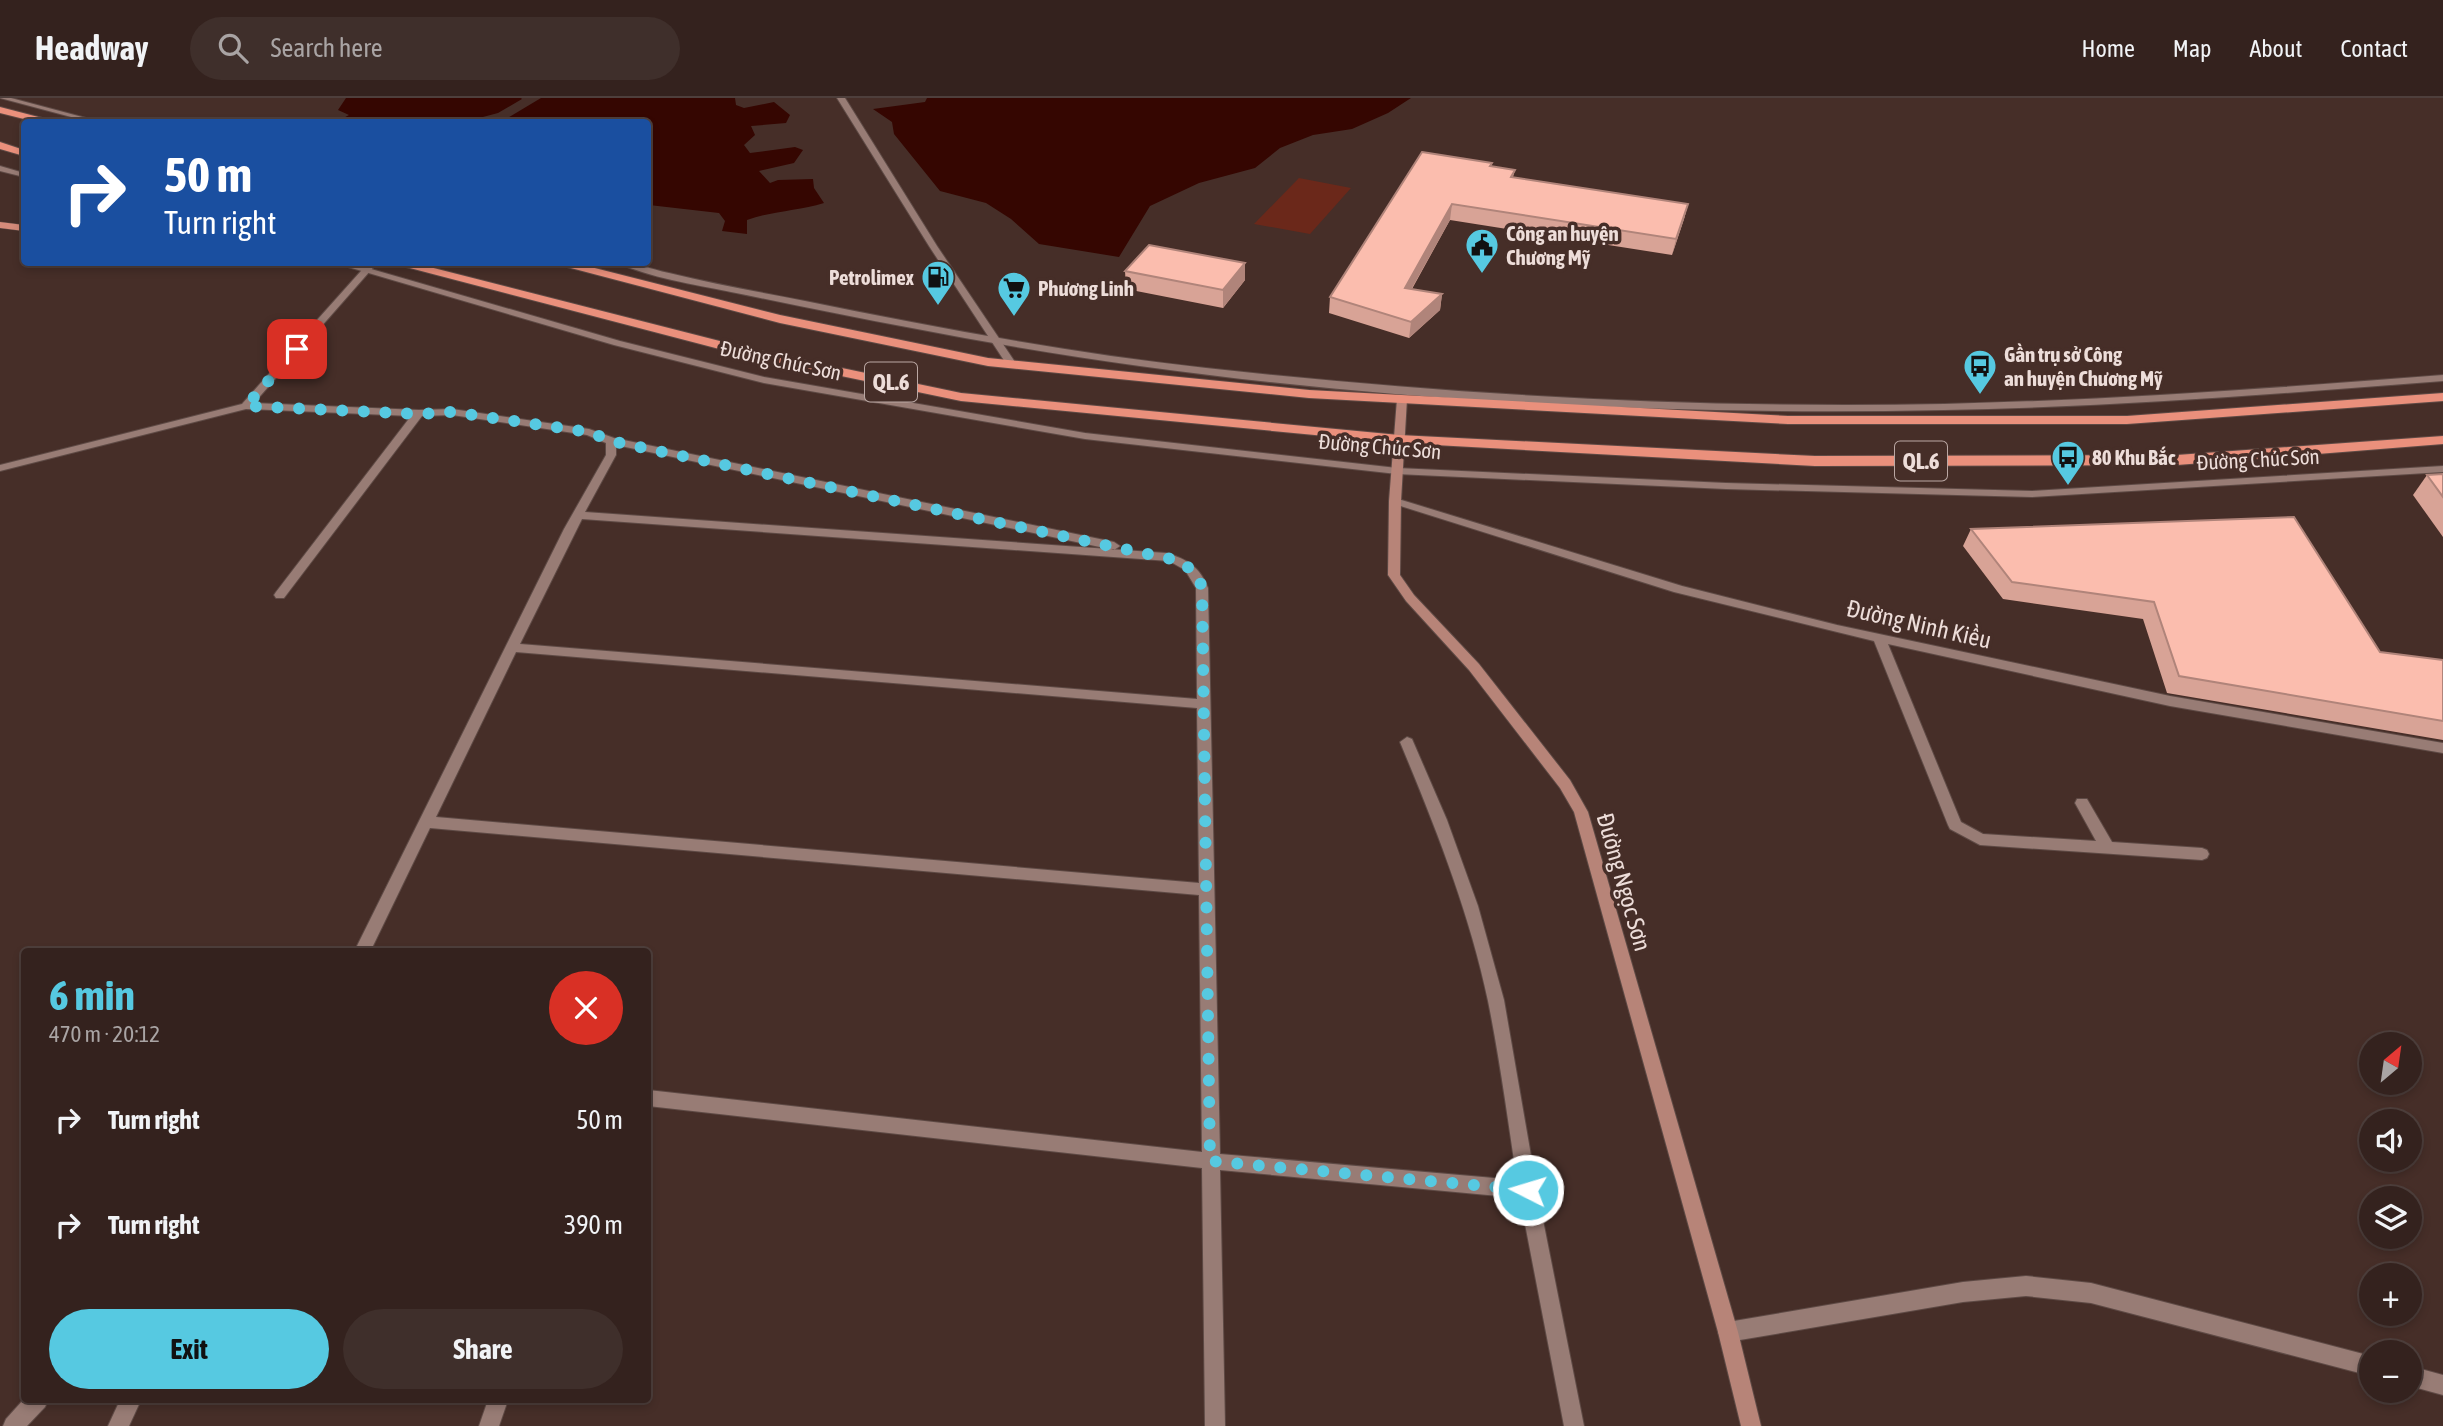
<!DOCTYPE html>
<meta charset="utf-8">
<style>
body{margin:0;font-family:"Asap Condensed",sans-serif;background:#3f2f2b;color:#f1f3f6;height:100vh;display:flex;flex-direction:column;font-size:26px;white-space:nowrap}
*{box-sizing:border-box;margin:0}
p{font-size:23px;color:#a9a4a4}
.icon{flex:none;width:38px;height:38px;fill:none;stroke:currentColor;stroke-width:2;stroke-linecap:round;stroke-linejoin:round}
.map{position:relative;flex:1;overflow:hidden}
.side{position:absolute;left:21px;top:850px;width:630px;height:455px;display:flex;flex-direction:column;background:#34221e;border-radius:7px;box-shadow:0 4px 10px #0003,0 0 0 2px #4e3f3c}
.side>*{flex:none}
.banner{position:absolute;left:21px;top:21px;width:630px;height:147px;border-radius:7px;box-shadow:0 4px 10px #0003,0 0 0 2px #4e3f3c;background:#1a4fa0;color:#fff;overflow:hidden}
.needle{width:46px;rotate:29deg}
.fabs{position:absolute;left:2359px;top:934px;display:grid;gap:14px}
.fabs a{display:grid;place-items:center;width:63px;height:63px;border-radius:50%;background:#34221e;box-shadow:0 4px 10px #0003,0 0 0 2px #4e3f3c;font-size:35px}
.pin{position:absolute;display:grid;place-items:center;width:60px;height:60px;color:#fff;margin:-30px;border-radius:14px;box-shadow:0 4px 10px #0006}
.me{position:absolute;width:77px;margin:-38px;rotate:275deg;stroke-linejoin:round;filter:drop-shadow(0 0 5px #0008)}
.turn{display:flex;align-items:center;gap:24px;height:147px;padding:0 28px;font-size:32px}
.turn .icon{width:91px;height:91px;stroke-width:2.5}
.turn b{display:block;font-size:49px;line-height:60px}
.round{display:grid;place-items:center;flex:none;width:74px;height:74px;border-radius:37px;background:#3f2f2b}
.headline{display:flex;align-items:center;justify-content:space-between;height:119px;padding:0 28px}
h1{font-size:42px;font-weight:700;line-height:52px;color:#56c9e1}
.button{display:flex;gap:14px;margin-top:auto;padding:14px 28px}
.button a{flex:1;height:80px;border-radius:42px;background:#56c9e1;color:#111;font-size:28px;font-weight:700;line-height:80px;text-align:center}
.button a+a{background:#3f2f2b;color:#f1f3f6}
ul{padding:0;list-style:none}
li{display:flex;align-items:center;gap:21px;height:105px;padding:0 28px}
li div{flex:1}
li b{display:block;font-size:26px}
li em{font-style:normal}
header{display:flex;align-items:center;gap:42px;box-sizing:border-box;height:98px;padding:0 35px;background:#34221e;border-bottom:2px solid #4e3f3c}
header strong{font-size:33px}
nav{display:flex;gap:38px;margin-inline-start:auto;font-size:24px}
.search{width:490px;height:63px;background:#3f2f2b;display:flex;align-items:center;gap:18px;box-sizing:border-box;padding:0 24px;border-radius:38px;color:#a9a4a4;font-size:26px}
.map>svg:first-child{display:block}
.green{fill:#6b281a}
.water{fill:#350601}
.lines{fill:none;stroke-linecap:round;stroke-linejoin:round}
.minor-casing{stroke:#5e4a45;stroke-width:2}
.tertiary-casing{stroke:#5e4a45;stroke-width:2}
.secondary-casing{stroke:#5e4a45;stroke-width:2}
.primary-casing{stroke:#5e4a45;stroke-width:1}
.trunk-casing{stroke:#5e4a45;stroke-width:2}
.minor{fill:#987c75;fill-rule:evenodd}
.tertiary{fill:#987c75;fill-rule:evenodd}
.secondary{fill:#b78478;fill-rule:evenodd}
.primary{fill:#d58b7a;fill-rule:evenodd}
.trunk{fill:#ea907c;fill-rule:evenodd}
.wall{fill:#d8a396}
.shaded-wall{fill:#b0847a}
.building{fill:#fbbdae;stroke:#b0847a;stroke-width:2}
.route{stroke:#56c9e1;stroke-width:12;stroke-dasharray:0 21.6}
.labels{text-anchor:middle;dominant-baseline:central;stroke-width:7;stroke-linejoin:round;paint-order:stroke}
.far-poi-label{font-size:21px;font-weight:bold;fill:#edddd9;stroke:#462e28;text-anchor:start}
.far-street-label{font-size:21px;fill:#edddd9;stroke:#462e28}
.shield{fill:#462e28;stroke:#bba8a4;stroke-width:2}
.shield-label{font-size:23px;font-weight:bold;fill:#edddd9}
.street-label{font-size:24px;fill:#edddd9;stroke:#462e28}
</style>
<header>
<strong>Headway</strong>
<div class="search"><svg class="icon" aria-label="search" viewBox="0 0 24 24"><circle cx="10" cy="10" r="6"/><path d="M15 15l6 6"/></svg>Search here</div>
<nav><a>Home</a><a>Map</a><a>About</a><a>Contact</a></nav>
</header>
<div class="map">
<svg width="2443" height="1328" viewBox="0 0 2443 1328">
<rect width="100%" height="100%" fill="#462e28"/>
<path class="green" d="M1299,80L1351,90L1310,136L1254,126Z"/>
<g class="water">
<path d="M346,0H521L522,1L498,15L464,24H336L349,17L338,12Z"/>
<path d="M541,0H735L736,7L744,10L774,4L790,17L786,25L751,28L755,37L744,47L750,55L795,49L803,52L794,65L759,73L770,85L778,82L813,81L814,90L824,105C798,113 772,113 747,122V136L722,133L725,123L719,115L649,107L648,24H501Z"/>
<path d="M927,0H1411L1388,15L1352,31L1313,37L1280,50L1255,70L1199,85L1150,108L1119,159L1039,146L1011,121L986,105L940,93L894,36L892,24L873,11L925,4Z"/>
</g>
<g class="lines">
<defs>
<g id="minor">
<path d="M837,0H845L937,148L1017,267L1016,269L1007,267L929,148Z"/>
<path d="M369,164H378L254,305L419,312L452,311L589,331L614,340L1114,444L1120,448L1114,452L616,347V357L585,414L1166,455C1187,461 1200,469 1208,490L1220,1056L1517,1082C1508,1023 1500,962 1488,903C1469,813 1435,728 1400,644L1407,639L1412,641L1447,722L1478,808L1504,902L1537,1092L1584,1328H1564L1520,1100L1220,1072L1225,1328H1205L1202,1070L648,1008V992L1202,1054L1199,797L430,730L370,854H354L564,431L606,357V345L587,337L452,317L422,318L284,500H276L274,497L276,494L411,318L246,311L0,373V367L242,306ZM582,421L1169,463L1185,472L1196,490L1197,601L520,546ZM516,554L1197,610L1199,785L436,719Z"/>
<path d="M1395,400L1682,488L1837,527L2170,598L2443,645V655L2170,608L1888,546L1961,724L1983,736L2096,743L2075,705L2077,701H2087L2112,744L2202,750L2207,752L2209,756L2207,760L2202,762L1980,747L1950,731L1948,727L1874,543L1674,494L1391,405L1389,403Z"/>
<path d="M2026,1178L2091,1185L2371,1258V1278L2091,1205L2026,1198L1963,1204L1728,1244L1721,1241L1718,1234L1721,1227L1728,1224L1963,1184Z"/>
<path d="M2410,1268L2443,1277V1297L2410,1288Z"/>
<path d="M24,1301L48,1302L45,1309L27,1328H3L6,1321Z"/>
<path d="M120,1302H141L129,1328H108Z"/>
<path d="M488,1302H508L499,1328H479Z"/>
</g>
<g id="tertiary">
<path d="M0,0H11L101,24H90Z"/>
<path d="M0,68L24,75V79L0,73Z"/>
<path d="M331,164H347L620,243L764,279L1085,335L1397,370L1726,385L2032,393L2443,368V374L2032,399L1726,391L1397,376L1085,341L764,285L614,247Z"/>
<path d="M615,164C634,164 650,171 669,175C714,186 759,194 805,203C938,230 1071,255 1206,270C1451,297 1698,311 1944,306C2111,302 2277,290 2443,277V283C2277,296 2111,309 1944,312C1602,319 1249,296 912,230C852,219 791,206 731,194C692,186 651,180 615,164Z"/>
</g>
<path id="secondary" d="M1402,298L1407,301L1401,403L1400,477L1414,497L1479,566L1570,682L1588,714L1738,1234L1761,1328H1741L1718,1234L1574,714L1560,690L1469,572L1406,503L1388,477L1389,403L1397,301Z"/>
<path id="primary" d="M0,124L24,127V133L0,130Z"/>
<g id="trunk">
<path d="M0,9L50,22L51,24H36L0,15Z"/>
<path d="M0,44L24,52V58L0,51Z"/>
<path d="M387,164H410L751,251L961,295L1399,337L1815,358L2177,357L2443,338V346L2177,367L1815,368L1399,345L961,303L750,259Z"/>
<path d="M548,164H571L780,217L988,260L1309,292L1788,318H2127L2443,295V303L2127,326H1788L1309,300L988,268L780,225Z"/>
</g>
</defs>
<use href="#minor" class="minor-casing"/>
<use href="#tertiary" class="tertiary-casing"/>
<use href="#secondary" class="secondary-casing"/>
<use href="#primary" class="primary-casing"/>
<use href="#trunk" class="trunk-casing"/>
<use href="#minor" class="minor"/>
<use href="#tertiary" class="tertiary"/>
<use href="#secondary" class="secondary"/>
<use href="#primary" class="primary"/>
<use href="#trunk" class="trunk"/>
</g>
<g class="wall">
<path d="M1491,68L1515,72L1513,79L1688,106L1684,121L1672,157L1450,122L1412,191L1442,196L1440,212L1409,240L1329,215L1330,199Z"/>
<path d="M1245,165V182L1223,210L1126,191L1125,173Z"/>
<path d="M2443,376V439L2413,397L2427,377Z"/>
<path d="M1971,431L2380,554L2443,562V642L2167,595L2143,521L2003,501L1963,448Z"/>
</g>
<g class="shaded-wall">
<path d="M1452,106L1450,122L1403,206L1405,190Z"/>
<path d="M1688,106L1684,121L1672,157L1676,141Z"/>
<path d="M1245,165V182L1223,210V192Z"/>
<path d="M1442,196L1440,212L1409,240L1411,224Z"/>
</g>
<g class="building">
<path d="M1422,54L1492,65L1490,68L1515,72L1511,79L1688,106L1676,141L1452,106L1405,190L1442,196L1411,224L1330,199Z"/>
<path d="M1149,147L1245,165L1223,192L1125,173Z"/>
<path d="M2443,376V399L2427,377Z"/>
<path d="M2294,419L2380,554L2443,562V623L2179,578L2154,504L2012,484L1971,431Z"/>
</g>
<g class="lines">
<path class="route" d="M297,251L246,308L419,316L452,314L589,334L611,343L1181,463L1198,478L1202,490L1210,1063L1528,1092"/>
</g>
<defs>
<symbol id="civic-pin" viewBox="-11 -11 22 30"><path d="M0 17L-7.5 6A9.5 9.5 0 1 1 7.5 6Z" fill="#56c9e1" stroke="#462e28"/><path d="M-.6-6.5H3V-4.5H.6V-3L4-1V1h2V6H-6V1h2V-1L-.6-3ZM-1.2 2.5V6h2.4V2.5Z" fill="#111"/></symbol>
<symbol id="fuel-pin" viewBox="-11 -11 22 30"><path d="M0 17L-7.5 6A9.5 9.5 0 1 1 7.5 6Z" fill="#56c9e1" stroke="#462e28"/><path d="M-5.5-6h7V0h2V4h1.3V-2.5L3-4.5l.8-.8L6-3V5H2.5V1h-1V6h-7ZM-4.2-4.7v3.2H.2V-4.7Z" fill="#111"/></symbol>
<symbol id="supermarket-pin" viewBox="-11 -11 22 30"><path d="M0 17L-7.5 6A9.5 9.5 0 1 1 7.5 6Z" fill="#56c9e1" stroke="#462e28"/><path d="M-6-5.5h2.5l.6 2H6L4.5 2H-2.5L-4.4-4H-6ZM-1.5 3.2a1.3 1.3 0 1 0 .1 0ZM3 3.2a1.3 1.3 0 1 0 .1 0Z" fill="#111"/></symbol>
<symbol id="bus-pin" viewBox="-11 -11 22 30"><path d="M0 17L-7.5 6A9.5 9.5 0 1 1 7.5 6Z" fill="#56c9e1" stroke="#462e28"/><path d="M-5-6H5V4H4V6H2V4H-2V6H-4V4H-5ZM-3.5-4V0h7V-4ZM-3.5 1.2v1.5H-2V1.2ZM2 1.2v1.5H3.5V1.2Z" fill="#111"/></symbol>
</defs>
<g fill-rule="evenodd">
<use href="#civic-pin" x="1463" y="128" width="38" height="52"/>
<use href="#fuel-pin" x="919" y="160" width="38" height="52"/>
<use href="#supermarket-pin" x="995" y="171" width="38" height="52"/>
<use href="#bus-pin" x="1961" y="249" width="38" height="52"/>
<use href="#bus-pin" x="2049" y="340" width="38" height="52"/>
</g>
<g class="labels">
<g class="far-poi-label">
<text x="1506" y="135">Công an huyện<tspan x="1506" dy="24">Chương Mỹ</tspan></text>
<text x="914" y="179" text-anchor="end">Petrolimex</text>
<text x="1038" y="190">Phương Linh</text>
<text x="2004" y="256">Gần trụ sở Công<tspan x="2004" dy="24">an huyện Chương Mỹ</tspan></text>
<text x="2092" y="359">80 Khu Bắc</text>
</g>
<g class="far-street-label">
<text transform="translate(781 262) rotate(12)">Đường Chúc Sơn</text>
<text transform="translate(1380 348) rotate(5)">Đường Chúc Sơn</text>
<text transform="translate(2258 361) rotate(-3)">Đường Chúc Sơn</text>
</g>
<g class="shield">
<rect x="865" y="264.5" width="52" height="39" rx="5"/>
<rect x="1895" y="343.5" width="52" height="39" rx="5"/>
</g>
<g class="shield-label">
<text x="891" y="284">QL.6</text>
<text x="1921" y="363">QL.6</text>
</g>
<g class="street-label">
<text transform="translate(1919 526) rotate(13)">Đường Ninh Kiều</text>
<text transform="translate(1624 784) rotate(74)">Đường Ngọc Sơn</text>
</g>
</g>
</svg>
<div class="fabs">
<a><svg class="needle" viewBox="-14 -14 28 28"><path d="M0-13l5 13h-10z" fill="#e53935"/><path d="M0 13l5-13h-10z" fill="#a9a4a4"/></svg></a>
<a><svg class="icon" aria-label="sound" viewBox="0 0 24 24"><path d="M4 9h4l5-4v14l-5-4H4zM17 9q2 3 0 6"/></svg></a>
<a><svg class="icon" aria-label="layers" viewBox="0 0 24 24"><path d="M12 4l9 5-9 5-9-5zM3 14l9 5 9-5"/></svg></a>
<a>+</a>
<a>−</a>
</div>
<div class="pin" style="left:297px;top:251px;background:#d93025"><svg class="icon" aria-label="arrive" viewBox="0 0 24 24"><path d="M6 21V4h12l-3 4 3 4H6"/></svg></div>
<svg class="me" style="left:1528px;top:1092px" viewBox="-20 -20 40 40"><circle r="17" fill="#56c9e1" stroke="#fff" stroke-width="3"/><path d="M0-11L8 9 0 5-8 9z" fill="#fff"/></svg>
<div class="banner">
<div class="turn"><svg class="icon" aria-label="right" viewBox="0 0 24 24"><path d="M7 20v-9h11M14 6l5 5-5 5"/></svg><div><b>50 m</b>Turn right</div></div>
</div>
<section class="side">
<div class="headline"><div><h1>6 min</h1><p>470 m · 20:12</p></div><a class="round" style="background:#d93025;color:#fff"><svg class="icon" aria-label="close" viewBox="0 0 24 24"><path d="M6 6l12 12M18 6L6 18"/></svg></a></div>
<ul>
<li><svg class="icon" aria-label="right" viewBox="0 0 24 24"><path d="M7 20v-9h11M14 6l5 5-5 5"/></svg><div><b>Turn right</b></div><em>50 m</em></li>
<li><svg class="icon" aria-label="right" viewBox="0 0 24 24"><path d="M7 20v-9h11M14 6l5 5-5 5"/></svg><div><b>Turn right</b></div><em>390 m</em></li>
</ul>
<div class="button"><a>Exit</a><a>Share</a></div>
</section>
</div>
